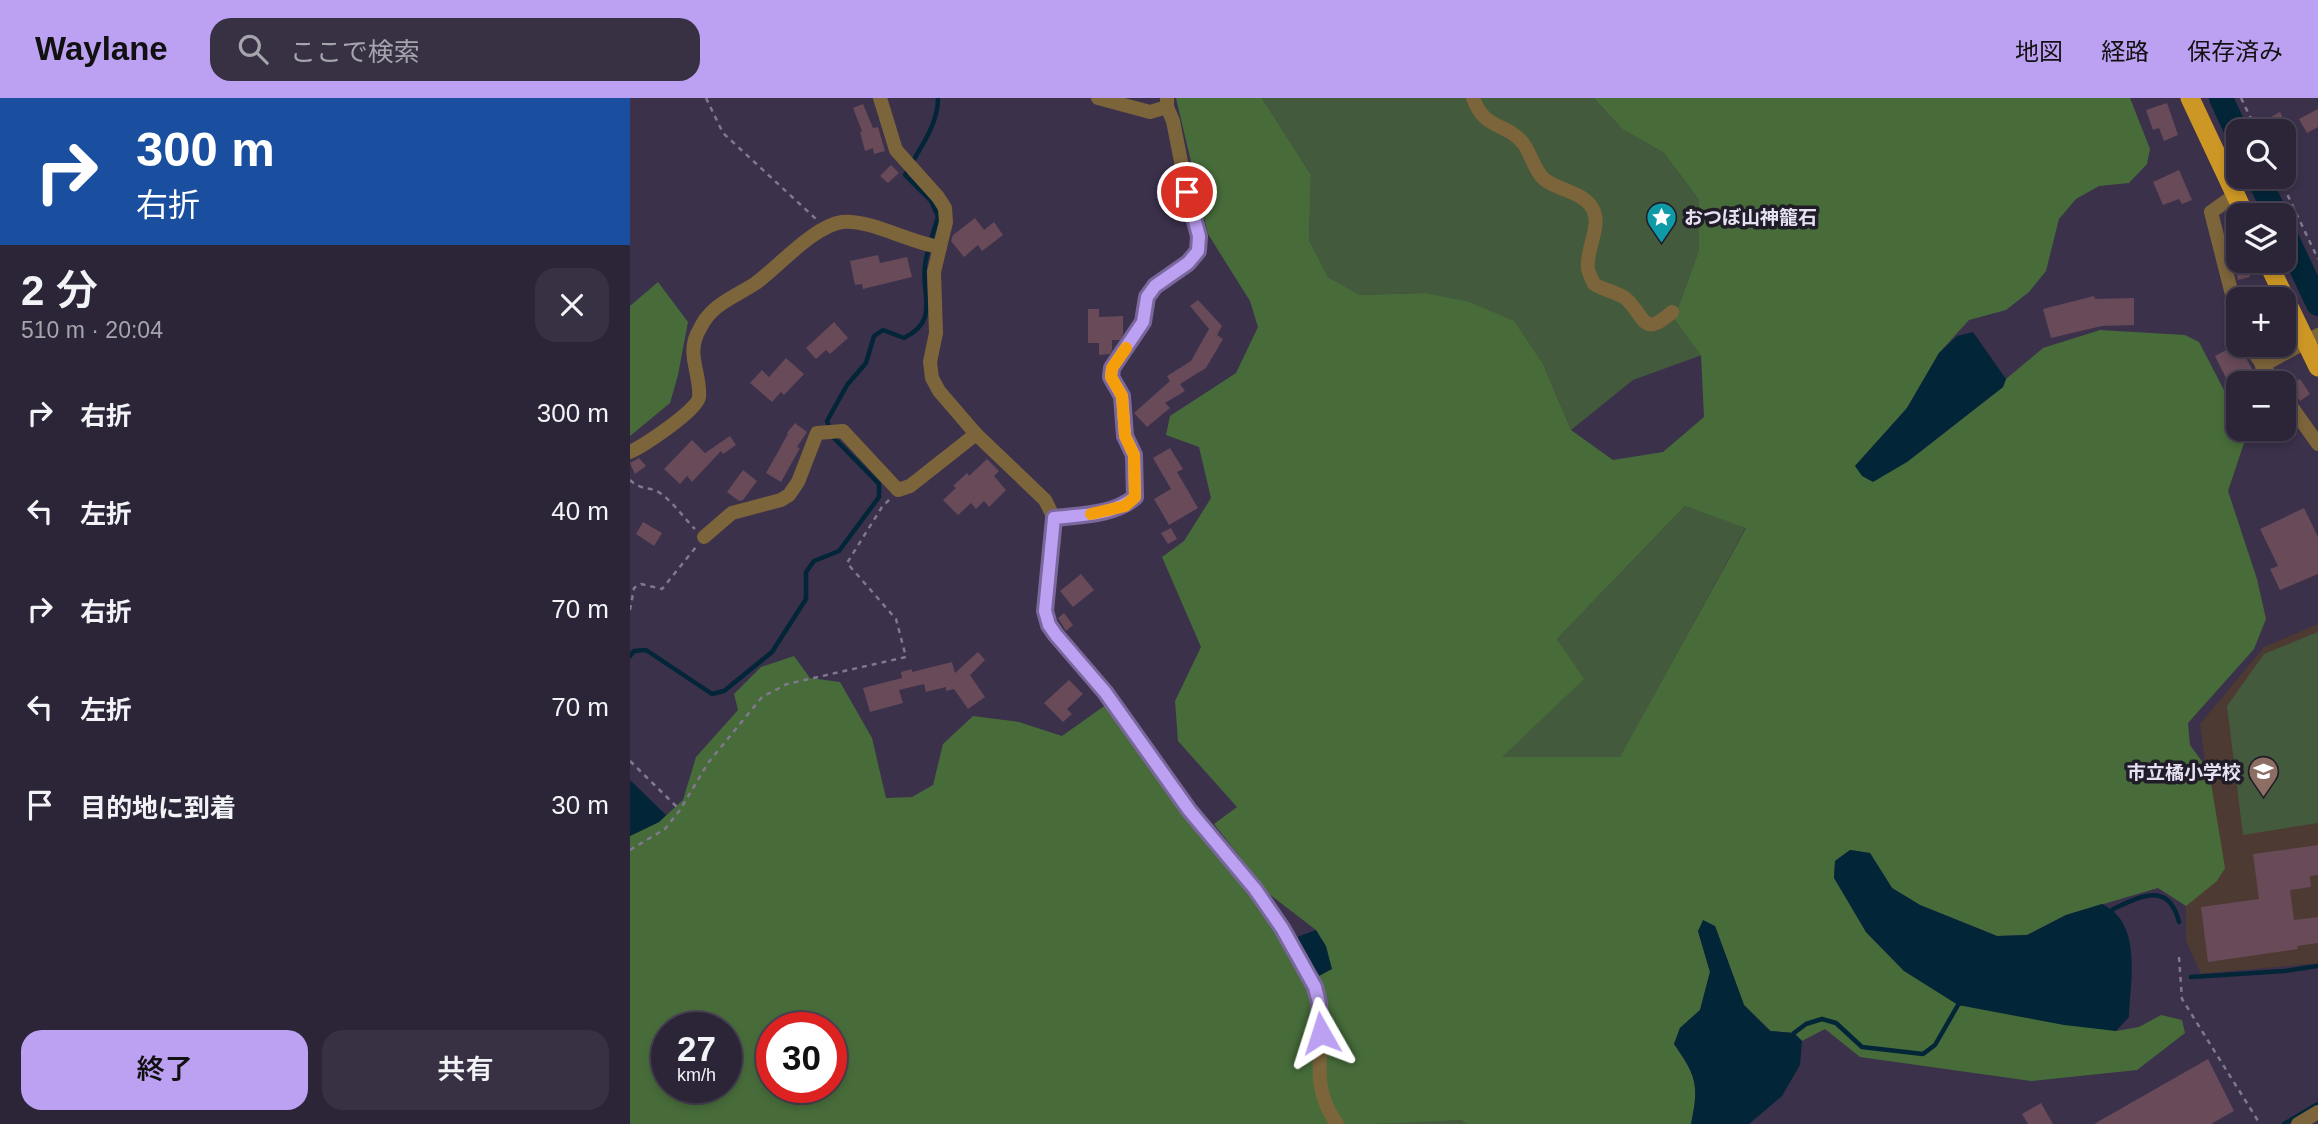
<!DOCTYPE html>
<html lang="ja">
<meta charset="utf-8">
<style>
body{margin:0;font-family:Helvetica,"Noto Sans JP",sans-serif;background:#383143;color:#f1f3f6;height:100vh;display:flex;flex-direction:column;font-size:26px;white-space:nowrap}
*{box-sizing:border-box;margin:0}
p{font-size:23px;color:#a6a5ae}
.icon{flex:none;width:38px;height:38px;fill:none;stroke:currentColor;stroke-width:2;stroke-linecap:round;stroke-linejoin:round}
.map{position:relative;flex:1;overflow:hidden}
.panel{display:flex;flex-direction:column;background:#2c2538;width:630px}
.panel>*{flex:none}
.top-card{background:#1a4fa0;color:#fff;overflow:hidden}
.controls{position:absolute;left:1596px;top:21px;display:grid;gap:14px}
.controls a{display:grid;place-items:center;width:70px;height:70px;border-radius:14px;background:#2c2538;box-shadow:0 4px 10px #0003,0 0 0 2px #484253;font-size:35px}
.speed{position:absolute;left:21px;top:914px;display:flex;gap:14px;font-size:35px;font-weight:700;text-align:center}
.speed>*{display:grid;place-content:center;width:91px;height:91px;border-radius:50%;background:#2c2538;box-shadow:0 4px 10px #0003,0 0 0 2px #484253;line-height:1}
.speed small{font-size:18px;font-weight:400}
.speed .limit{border:10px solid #d22;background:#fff;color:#111}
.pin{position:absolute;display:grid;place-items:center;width:60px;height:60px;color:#fff;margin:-30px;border:4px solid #fff;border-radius:50%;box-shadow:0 2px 7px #0007}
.me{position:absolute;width:77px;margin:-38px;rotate:354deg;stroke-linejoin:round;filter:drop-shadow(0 0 5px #0008)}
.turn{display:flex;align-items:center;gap:24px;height:147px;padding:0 21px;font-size:32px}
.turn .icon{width:91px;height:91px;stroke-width:2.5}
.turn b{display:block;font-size:49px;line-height:60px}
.round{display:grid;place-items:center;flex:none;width:74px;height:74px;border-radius:21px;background:#383143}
.headline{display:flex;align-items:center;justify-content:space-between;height:119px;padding:0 21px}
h1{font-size:42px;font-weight:600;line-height:52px}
.action{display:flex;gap:14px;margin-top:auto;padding:14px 21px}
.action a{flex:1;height:80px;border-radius:21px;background:#bca0f2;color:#111;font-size:28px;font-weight:600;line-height:80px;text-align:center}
.action a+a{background:#383143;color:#f1f3f6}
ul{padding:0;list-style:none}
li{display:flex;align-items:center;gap:21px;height:98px;padding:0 21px}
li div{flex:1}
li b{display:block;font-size:26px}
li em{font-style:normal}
header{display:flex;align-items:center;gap:42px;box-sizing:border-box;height:98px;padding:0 35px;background:#bca0f2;color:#111}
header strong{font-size:33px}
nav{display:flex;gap:38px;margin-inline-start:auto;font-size:24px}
.search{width:490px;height:63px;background:#383143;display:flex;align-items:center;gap:18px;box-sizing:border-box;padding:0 24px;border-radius:21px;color:#a6a5ae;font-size:26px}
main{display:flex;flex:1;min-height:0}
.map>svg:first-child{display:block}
.education{fill:#4d3a32}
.green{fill:#445a3c}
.forest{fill:#476c3a;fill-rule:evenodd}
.water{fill:#032538}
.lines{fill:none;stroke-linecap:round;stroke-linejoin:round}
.stream{stroke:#032538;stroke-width:4.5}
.river{stroke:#032538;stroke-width:24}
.building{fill:#684a59}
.path{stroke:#80788e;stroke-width:2.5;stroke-dasharray:5 5;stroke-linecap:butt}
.minor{stroke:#7c643b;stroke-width:14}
.trunk{stroke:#cc9724;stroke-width:19}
.route-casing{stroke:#7a689d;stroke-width:18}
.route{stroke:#bca0f2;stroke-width:12}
.slow{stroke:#f59e0b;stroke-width:12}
.labels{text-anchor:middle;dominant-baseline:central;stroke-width:7;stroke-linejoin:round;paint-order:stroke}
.poi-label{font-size:19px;font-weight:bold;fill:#e7e1f2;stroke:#201c28;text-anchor:start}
</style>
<header>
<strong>Waylane</strong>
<div class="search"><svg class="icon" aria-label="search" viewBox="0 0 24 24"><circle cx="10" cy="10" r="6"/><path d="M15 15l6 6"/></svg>ここで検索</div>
<nav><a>地図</a><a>経路</a><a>保存済み</a></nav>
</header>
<main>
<section class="panel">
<div class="top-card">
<div class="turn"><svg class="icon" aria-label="right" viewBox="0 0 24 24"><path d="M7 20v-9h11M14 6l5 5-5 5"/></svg><div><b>300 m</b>右折</div></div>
</div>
<div class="headline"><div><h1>2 分</h1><p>510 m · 20:04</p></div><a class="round"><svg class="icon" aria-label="close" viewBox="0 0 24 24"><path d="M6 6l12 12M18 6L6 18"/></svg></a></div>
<ul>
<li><svg class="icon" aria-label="right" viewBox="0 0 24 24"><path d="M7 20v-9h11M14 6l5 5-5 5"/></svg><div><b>右折</b></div><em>300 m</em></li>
<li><svg class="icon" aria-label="left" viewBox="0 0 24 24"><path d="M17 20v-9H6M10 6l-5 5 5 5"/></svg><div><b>左折</b></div><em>40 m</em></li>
<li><svg class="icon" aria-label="right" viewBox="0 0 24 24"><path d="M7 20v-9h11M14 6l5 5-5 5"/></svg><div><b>右折</b></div><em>70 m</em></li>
<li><svg class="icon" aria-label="left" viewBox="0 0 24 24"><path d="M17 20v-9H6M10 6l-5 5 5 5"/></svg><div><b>左折</b></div><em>70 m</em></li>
<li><svg class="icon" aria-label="arrive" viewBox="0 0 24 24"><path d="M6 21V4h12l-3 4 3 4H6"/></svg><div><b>目的地に到着</b></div><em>30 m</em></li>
</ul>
<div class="action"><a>終了</a><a>共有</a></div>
</section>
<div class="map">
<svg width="1688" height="1026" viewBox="0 0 1688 1026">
<rect width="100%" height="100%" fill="#3b314b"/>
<path class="education" d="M1688,526V865L1571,876L1556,843V803L1589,775L1570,626L1634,549Z"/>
<g class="green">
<path d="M632,0H964L992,31L1034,55L1069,102V152L1044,221L1072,257L1003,282L941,332L914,268L795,195L730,197L698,179L679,142L681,77Z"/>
<path d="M1055,408L1116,429L990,660L871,659L953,581L927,541Z"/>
<path d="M1688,534V725L1613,737L1597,608L1634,556Z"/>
<path d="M833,1022L836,1026H741L743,1024Z"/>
</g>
<g class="forest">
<path d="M546,0H632L681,77L679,142L698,179L730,197L795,195L839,204L884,223L914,268L941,332L983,362L1033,354L1074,319L1071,257L1044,221L1069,152V102L1034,55L992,31L964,0H1500L1520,51L1517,66L1499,85L1469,88L1446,101L1429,121L1416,173L1399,194L1376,212L1339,222L1309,255L1277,310L1225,368L1277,364L1373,289L1376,281L1413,250L1470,232L1555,237L1569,244L1608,319V331H1611L1614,345L1598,393L1627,481L1636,521L1624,551L1558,625L1560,647L1579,673L1595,770L1587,783L1556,808L1528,790L1436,817L1397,837L1367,838L1290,807L1262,790L1240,755L1220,752L1205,763L1204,779L1236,834L1274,873L1486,933L1509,929L1531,917L1552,922L1555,935L1507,972L1401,983L1230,959L1195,931L1172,943L1164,935L1141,933L1114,907L1085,828L1068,833L1080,874L1070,912L1050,930L1044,946C1067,979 1069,987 1061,1026H836L832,1022L741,1026H0V738L29,724L53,702L66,659L108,612L104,596L131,569L164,558L180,580L210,584L242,640L256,700L282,699L303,687L313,646L343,618L389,624L432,638L477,606L621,794L675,881L702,871L686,832L639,796L584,726L607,709L548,643L545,603L571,549L532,459L554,443L581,400L569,349L536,337L540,318L606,275L628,229L620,203L578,136ZM1055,408L1116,430L990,659H872L954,581L927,541ZM37,929H96V989H37ZM142,929H201V989H142Z"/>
<path d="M28,184L58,224L48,277L40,305L0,338V208Z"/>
</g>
<g class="water">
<path d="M1343,234L1376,281L1373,289L1277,364L1243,384L1232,378L1225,368L1277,310L1309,255L1327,238Z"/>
<path d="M0,682L36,717L29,724L0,738Z"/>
<path d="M1220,752L1240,755L1262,790L1290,807L1367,838L1397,837L1436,817L1472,806C1513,825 1500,882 1499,919L1486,933L1434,927L1328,907L1274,873L1236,834L1204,780L1205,763Z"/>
<path d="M1073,822L1085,828L1114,907L1140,933L1164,935L1172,943L1170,967L1152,998L1119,1026H1061C1069,987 1067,979 1044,946L1050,930L1070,912L1080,874L1068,833Z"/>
<path d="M686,832L696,848L702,871L689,878L667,839Z"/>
</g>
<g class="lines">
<g class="stream">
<path d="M0,558L4,553L16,552L82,596L94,593L142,554L176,501V474L184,463L209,453L249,399V386L203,339L197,323L217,287L236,265L244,238L253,232L274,240C310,222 291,198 295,167C297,151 304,134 308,118L301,103L275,77C288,52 308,29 308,0"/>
<path d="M1481,815L1483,811C1511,798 1539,783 1549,824"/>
<path d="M1561,879L1654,873L1688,868"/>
<path d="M1164,935L1176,926L1192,921L1206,925L1232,949L1293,956L1305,947L1328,907L1332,904"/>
<path d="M1654,1026L1688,1006"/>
</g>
<g class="river">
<path d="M1591,0L1608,37"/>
<path d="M1628,79L1646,117"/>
<path d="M1654,134L1688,206"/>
</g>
</g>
<g class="building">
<path d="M1537,5L1548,37L1534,43L1529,30L1523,32L1516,12Z"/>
<path d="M233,6L243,30L248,29L255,53L244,56L243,50L235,53L230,34L232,33L223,10Z"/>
<path d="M1688,11V29L1677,35L1669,21Z"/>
<path d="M1650,14L1659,33H1646L1639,20Z"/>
<path d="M261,67L269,75L258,85L250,78Z"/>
<path d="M1549,72L1562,102L1552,106L1549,101L1533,107L1523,84Z"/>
<path d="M345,120L354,132L364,124L373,137L352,153L348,147L334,159L321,143L323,137Z"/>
<path d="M248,157L250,165L277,159L282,179L233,191L232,186L225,187L220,163Z"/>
<path d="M1603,163H1617L1620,179L1608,182Z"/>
<path d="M1464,198L1465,201L1504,200V227L1472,228L1421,240L1413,211Z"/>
<path d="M568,202L592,228L587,237L593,241L576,270L550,286L555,293L535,305L540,310L517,329L504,315L540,283L537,278L561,263L579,231L560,208Z"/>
<path d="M458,211H469V219L493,218V236L490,242H482V252L480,256L469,257V245H458Z"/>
<path d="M204,224L218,240L200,256L196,252L186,261L176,250Z"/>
<path d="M1602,249L1607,260L1614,256L1622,271L1621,272L1627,285H1608V304L1585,258Z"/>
<path d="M156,260L174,276L154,297L151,294L142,304L120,285L132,272L139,279Z"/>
<path d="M1670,281L1680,296L1670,303L1659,287Z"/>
<path d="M165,325L177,334L167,349L170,350L151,384L136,375L158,336L157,335Z"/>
<path d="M100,338L106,347L93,356L91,353L62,384L57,378L50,386L34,371L62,342L75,355Z"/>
<path d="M540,350L553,371L547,374L568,410L539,427L524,401L541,391L523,360Z"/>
<path d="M9,360L16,368L5,376L0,365Z"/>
<path d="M357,361L369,373L364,378L376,392L359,409L354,403L346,411L341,405L328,417L313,402L326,390L323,388L337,375L339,378Z"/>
<path d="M113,372L127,383L113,402L109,403L97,394Z"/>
<path d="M1674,410L1688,439V476L1650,492L1640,471L1648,468L1630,431Z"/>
<path d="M13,424L32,435L24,448L6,436Z"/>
<path d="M541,430L547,441L538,446L531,435Z"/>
<path d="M451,476L464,492L443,509L430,493Z"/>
<path d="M434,515L443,527L436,533L428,520Z"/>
<path d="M348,554L355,562L340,577L355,599L338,611L324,591L316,593V589L296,594L294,586L269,592L273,605L240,614L233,590L272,580L271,574L282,571V574L322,564L325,575Z"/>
<path d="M439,582L453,596L437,611L442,616L433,624L414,605Z"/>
<path d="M1688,747V777L1680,778L1681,789L1660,792L1664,822L1688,819V845L1667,848L1668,851L1578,864L1571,809L1629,801L1623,756Z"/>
<path d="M1578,961L1604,1013L1581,1026H1464Z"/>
<path d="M1411,1005L1423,1026H1398L1392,1016Z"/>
</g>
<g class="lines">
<g class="path">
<path d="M76,0L93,35L186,121"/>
<path d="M1611,0L1627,33"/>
<path d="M1649,79L1688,161"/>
<path d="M0,382C12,393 19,388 30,395C44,405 53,419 65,431"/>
<path d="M0,512L4,490L11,486L32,491L66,449"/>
<path d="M0,663L50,712"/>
<path d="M0,752L35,731L50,712L78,665L132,599L157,586L276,559L266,521L217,465L252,409L260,401"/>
<path d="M1549,859L1552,901L1630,1026"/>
</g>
<g class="minor">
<path d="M250,0L266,52L308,99L315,110L316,124L304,174L306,235L300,264L302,280L309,293L346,336L415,402L424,420L415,514C425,545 454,568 475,594C505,631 529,672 558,710C589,751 627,788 653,832C666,853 683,878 688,903C699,951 675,980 707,1026"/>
<path d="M468,0L520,14L537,9"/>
<path d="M843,0C855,33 876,24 893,45C901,56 905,74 915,82C929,92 951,94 961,108C974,126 955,151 958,171C959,176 962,181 964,186C973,192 987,194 995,200C1015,216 1011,242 1042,214"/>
<path d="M1605,97L1581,114L1608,220"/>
<path d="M1619,247L1645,285"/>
<path d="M1632,268L1688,237"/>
<path d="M1654,298L1688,346"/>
<path d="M0,354C13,348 68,312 69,299C71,277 57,258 67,236C70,231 73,223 78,218C89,204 111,195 126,185C149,168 184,128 212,124C240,121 280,145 310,149"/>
<path d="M424,420C451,417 484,417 505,399L504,357L495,338L492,298L481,279L482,270L513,224L517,199L525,189L558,165L568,153L570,138L557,94L543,23L537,9V0"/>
<path d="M74,439L102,415L151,402L159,397L168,384L187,335L213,333L268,392L280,388L346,336"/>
<path d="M1668,1026L1688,1014"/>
</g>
<g class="trunk">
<path d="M1560,0L1615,117"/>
<path d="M1637,163L1688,269"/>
</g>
</g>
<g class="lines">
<defs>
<path id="route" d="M557,94L569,138L568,153L558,165L525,188L517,199L513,224L482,270L481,279L492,298L495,338L504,357L505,399C484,417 451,417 424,420L415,513L419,527L426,537L475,594L559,712L625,791L652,830L685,889L689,905L691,935"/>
</defs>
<use href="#route" class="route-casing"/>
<use href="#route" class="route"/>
<path class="slow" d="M461,416L495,408L505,399L504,357L495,338L492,298L481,279L482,270L496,250"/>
</g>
<defs>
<symbol id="sight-pin" viewBox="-11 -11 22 30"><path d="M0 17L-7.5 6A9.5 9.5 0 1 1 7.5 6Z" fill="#0f9aa8" stroke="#201c28"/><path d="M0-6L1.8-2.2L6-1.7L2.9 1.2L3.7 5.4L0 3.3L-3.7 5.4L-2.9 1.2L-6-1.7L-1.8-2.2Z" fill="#fff"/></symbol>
<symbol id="school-pin" viewBox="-11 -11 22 30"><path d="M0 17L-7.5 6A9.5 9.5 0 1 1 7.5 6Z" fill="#8d6e63" stroke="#201c28"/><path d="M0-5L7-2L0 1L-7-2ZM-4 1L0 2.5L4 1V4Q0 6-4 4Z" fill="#fff"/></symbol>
</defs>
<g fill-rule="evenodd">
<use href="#sight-pin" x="1014" y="102" width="35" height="47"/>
<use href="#school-pin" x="1616" y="656" width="35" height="47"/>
</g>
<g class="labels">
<g class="poi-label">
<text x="1054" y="119">おつぼ山神籠石</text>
<text x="1611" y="674" text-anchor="end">市立橘小学校</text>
</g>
</g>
</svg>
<div class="controls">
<a><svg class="icon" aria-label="search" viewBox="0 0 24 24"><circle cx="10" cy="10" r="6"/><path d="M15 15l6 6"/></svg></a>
<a><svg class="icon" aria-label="layers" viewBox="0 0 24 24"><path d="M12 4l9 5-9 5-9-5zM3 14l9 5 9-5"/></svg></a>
<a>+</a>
<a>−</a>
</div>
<div class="speed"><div>27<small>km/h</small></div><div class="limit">30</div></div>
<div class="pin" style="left:557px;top:94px;background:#d93025"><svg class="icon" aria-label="arrive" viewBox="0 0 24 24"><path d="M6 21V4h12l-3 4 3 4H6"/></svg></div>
<svg class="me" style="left:691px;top:935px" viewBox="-20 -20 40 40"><path d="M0-17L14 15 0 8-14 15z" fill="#bca0f2" stroke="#fff" stroke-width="4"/></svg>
</div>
</main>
